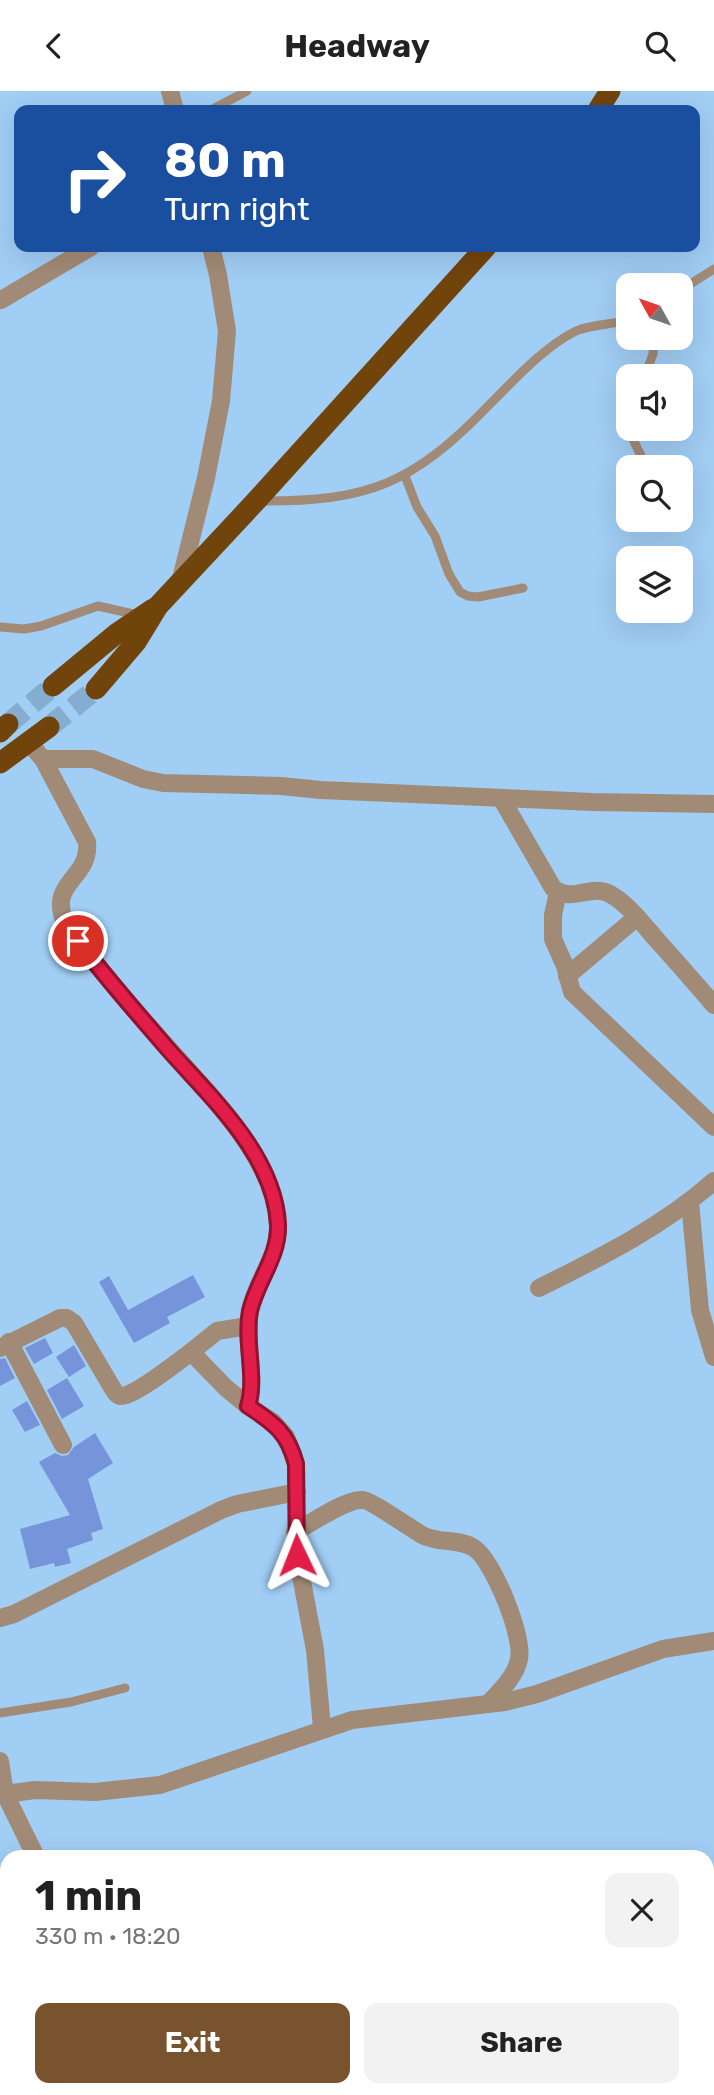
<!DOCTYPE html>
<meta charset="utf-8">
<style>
body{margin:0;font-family:Rubik,sans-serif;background:#f2f2f2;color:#222;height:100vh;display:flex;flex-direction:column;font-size:26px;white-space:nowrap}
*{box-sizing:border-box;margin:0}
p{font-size:23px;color:#767676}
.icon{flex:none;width:38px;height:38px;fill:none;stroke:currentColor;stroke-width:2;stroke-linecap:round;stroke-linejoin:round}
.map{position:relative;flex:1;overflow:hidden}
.sheet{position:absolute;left:0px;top:1759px;width:714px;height:247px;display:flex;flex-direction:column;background:#fff;border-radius:21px 21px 0 0;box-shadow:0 7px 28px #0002}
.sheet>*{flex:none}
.hud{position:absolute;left:14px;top:14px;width:686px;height:147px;border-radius:14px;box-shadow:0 7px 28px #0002;background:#1a4fa0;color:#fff;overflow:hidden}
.needle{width:46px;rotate:310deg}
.controls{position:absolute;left:616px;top:182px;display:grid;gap:14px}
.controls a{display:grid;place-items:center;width:77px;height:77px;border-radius:14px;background:#fff;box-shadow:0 7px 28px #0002;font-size:35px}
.pin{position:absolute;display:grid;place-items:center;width:60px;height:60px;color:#fff;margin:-30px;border:4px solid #fff;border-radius:50%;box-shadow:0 2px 7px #0007}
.me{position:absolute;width:77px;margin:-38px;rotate:358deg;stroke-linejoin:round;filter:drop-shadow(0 0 5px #0008)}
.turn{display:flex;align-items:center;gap:24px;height:147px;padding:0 35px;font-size:32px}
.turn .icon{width:91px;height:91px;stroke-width:2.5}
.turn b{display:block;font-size:49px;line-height:60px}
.round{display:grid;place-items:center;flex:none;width:74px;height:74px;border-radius:14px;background:#f2f2f2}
.summary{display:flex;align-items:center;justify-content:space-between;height:119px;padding:0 35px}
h1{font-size:42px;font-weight:700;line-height:52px}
.button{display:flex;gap:14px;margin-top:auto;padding:14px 35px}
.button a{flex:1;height:80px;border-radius:14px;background:#78532e;color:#fff;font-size:28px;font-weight:700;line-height:80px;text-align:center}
.button a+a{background:#f2f2f2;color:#222}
header{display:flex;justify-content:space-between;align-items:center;height:91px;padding:0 35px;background:#fff;font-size:32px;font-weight:700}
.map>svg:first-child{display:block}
.building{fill:#7594da}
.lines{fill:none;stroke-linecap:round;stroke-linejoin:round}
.highway-tunnel{stroke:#85add0;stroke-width:21;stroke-dasharray:21 10;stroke-linecap:butt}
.lane{stroke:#a28b76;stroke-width:9}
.street{stroke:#a28b76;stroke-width:18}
.highway{stroke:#71440c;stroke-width:21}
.route-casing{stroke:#92132f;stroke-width:18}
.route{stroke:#e11d48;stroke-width:12}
</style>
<header><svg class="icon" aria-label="back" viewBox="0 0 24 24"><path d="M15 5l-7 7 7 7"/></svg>Headway<svg class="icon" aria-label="search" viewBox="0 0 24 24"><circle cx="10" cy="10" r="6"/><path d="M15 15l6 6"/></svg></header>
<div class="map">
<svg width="714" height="2004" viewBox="0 0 714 2004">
<rect width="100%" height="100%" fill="#a1cef5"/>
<g class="building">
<path d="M193,1184L205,1206L167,1226L170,1232L134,1252L99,1191L109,1185L128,1219Z"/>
<path d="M45,1247L53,1262L34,1273L25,1257Z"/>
<path d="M74,1254L86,1275L69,1286L56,1266Z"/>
<path d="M5,1267L15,1287L0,1295V1268Z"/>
<path d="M67,1287L84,1315L62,1328L47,1299Z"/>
<path d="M27,1310L40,1334L25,1341L12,1319Z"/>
<path d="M95,1342L113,1372L88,1388L103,1438L91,1442L93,1449L67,1458L71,1472L55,1476L54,1472L30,1478L20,1438L70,1424L39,1371L55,1362L62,1365L68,1364L74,1356Z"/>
</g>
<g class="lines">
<g class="highway-tunnel">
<path d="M8,633L53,595"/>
<path d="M49,636L96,598"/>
</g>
<g class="lane">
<path d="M211,19L247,0"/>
<path d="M681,199L714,178"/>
<path d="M645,285L653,263L654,247"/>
<path d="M628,323V338L645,373"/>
<path d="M405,385L417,416L435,445L449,483L460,501L468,505L478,506L523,497"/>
<path d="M258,410C369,411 413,393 490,313C514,289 545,255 576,240C592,233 611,234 628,229"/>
<path d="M0,536L24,538L41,535L98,515L138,524"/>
<path d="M0,1622L71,1611L125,1597"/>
</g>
<g class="street">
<path d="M170,0L175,19"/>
<path d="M1,209L91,156"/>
<path d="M180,492L206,387L221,310L227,240L218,184L211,156"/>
<path d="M29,652L43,668L87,751C91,789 46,790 66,834C94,871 123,907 154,941C198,993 276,1063 278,1135C278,1167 256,1190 250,1220C244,1251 257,1287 248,1315L273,1331L286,1346L296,1373L297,1464L315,1559L322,1637"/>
<path d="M43,668H93L143,688L163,692L281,695L321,699L593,711L714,713"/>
<path d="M501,707L553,797C572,813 591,792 610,803C628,813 643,833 656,848C676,870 695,892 714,914"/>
<path d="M558,801L553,824V848L565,875L572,901L714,1036"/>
<path d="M567,885L637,826"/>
<path d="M690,1111L700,1219L714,1266"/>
<path d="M539,1197C601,1166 662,1136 714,1090"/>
<path d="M9,1251L63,1354"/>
<path d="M0,1257L60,1227H67L74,1232L113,1298C115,1301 116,1304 120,1305C131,1308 180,1269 191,1261L226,1297L248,1315"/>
<path d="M191,1261L217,1240L248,1235"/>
<path d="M295,1441C310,1433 347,1407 363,1409C370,1409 412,1438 422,1444C439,1453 459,1447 474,1457C493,1469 524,1546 519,1568C516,1585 500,1600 489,1612"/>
<path d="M0,1527L14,1523L221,1419L237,1413L297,1401"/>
<path d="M0,1670L5,1703L36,1766"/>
<path d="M0,1699L5,1703L35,1699L95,1701L160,1694L352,1629L505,1611L537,1603L663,1558L714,1550"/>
<path d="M131,1998L132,2004"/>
</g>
<g class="highway">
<path d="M598,19L610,0"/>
<path d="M53,595L116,543L153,518"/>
<path d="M96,598L136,551L158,515L256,410L486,156"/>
<path d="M0,641L8,633"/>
<path d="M0,672L49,636"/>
</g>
</g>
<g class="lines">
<defs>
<path id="route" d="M78,850C106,887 137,922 167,957C210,1006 275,1064 278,1134C279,1166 257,1190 250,1220C244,1250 257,1287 248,1315C274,1332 288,1342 296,1373L297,1464"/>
</defs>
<use href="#route" class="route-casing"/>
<use href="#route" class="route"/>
</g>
</svg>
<div class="controls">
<a><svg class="needle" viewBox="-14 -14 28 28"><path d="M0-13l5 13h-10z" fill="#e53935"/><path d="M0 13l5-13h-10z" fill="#767676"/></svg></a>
<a><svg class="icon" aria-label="sound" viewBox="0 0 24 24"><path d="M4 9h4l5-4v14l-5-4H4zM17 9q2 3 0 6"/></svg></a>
<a><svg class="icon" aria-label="search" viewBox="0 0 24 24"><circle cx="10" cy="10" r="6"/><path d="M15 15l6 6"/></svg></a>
<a><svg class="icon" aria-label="layers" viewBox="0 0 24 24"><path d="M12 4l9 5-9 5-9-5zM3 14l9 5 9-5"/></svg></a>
</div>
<div class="pin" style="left:78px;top:850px;background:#d93025"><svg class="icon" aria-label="arrive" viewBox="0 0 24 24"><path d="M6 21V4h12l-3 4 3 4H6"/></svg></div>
<svg class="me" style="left:297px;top:1464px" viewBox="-20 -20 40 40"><path d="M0-17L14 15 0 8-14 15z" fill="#e11d48" stroke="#fff" stroke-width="4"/></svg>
<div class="hud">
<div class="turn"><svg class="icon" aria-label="right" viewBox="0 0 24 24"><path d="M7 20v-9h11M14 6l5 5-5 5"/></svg><div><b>80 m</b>Turn right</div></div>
</div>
<section class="sheet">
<div class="summary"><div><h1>1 min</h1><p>330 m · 18:20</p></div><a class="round"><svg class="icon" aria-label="close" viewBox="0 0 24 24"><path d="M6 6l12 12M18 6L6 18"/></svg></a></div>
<div class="button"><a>Exit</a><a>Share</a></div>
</section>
</div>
